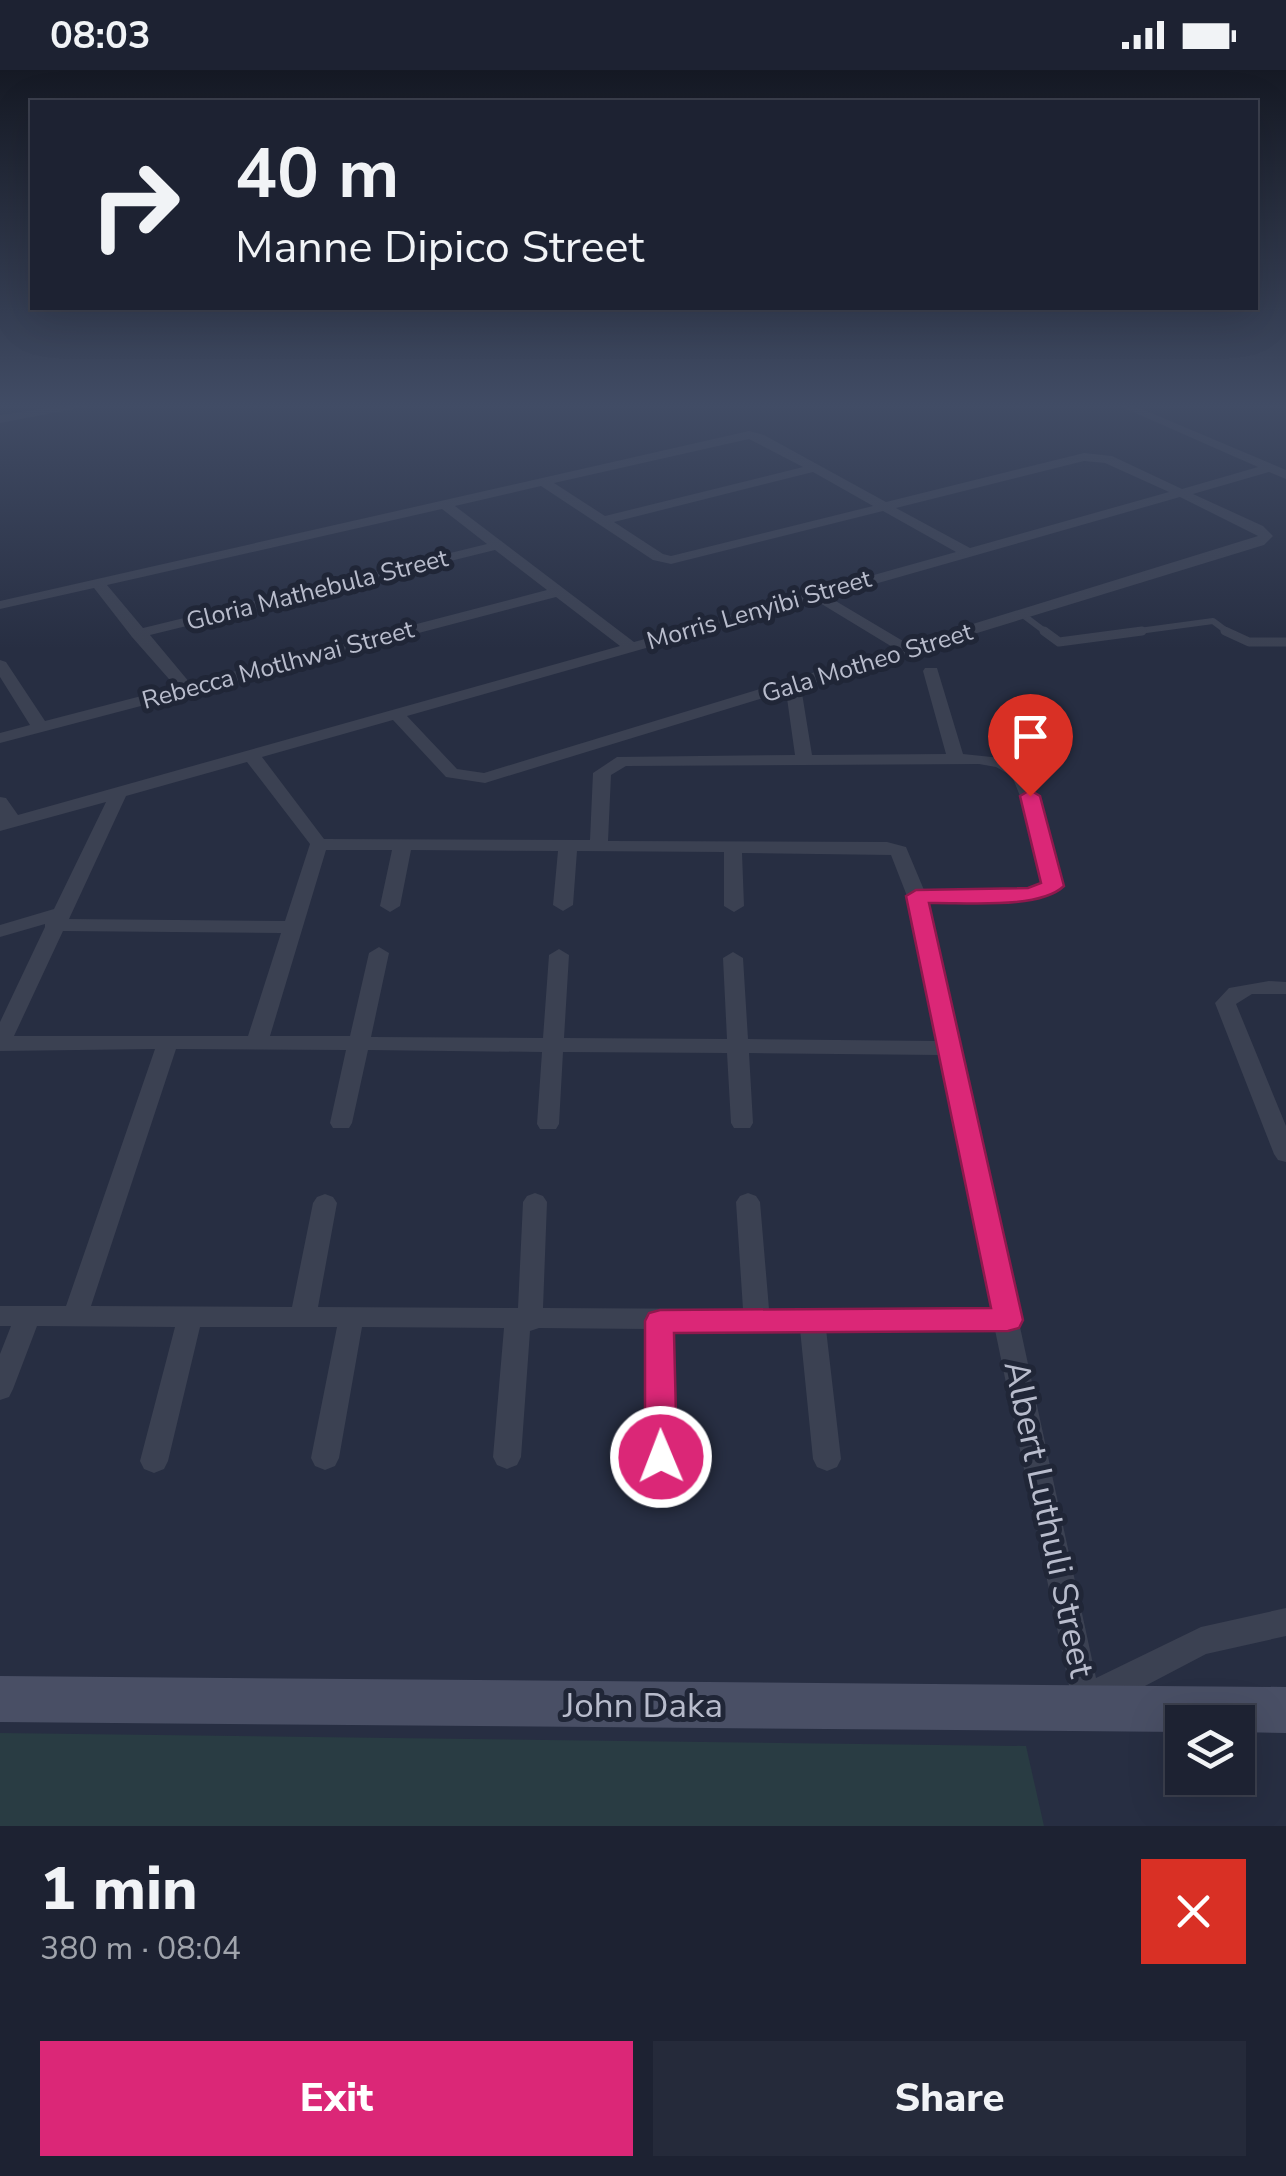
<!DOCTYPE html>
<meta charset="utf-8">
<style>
body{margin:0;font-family:"Nunito Sans",sans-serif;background:#252a3a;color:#f1f3f6;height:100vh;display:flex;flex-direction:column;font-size:38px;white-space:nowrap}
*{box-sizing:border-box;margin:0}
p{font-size:32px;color:#a0a4ac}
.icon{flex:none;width:55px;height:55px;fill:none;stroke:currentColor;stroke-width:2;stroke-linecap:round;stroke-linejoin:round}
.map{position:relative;height:1756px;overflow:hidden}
.drawer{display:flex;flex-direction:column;background:#1d2232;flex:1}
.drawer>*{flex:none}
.hud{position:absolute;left:30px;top:30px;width:1228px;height:210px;border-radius:0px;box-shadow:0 10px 40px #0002,0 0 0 2px #3b3f4d;background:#1d2232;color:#f1f3f6;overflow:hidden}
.buttons{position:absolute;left:1165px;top:1635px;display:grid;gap:20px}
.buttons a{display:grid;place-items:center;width:90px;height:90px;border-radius:0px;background:#1d2232;box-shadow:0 10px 40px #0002,0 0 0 2px #3b3f4d;font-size:50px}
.pin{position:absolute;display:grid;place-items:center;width:85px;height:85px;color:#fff;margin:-102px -42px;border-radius:50% 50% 50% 0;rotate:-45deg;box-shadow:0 0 10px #0007}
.pin .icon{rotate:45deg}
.me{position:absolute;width:110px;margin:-55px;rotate:359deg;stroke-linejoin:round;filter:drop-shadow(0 0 8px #0008)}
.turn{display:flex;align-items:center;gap:35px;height:210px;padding:0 40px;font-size:45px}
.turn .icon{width:130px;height:130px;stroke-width:2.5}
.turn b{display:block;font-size:70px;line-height:85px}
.round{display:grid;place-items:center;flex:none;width:105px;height:105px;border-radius:0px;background:#252a3a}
.overview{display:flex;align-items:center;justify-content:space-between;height:170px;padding:0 40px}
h1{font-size:60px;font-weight:800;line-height:75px}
.button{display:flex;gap:20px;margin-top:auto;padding:20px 40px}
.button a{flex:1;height:115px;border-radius:0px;background:#db2777;color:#fff;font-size:40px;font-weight:800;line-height:115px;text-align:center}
.button a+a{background:#252a3a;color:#f1f3f6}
.status{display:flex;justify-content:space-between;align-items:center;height:70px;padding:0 50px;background:#1d2232;direction:ltr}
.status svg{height:28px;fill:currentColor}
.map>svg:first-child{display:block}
.green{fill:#293c43}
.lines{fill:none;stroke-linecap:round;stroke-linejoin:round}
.lane-far1{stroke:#3b4152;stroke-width:6}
.lane{stroke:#3b4152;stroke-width:9}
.street{fill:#3b4152;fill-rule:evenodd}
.secondary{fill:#494f65;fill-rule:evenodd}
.route{fill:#db2777;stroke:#8e194d;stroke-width:2.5}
.labels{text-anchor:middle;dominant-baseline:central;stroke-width:10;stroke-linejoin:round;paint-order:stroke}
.far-street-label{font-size:25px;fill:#b8bccc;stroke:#202637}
.near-street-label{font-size:35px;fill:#b8bccc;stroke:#202637}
</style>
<div class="status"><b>08:03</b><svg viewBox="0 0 49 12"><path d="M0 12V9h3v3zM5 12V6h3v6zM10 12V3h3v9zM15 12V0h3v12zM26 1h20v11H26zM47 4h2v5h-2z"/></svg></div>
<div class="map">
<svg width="1286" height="1756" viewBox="0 0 1286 1756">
<rect width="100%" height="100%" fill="#272e42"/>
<path class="green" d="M0,1663L1026,1676L1044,1756H0Z"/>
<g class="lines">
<g class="lane-far1">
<path d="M1023,545L1047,563"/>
<path d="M1124,563L1213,551L1229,563"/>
</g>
<g class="lane">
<path d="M1044,561L1059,572L1142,561"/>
<path d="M1225,561L1249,572H1286"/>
</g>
<g class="street">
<path d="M74,334H100L0,353V345Z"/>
<path d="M1115,334H1130L1286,400V409L1269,402L1193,424L1263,456L1273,466L1264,475L801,617L812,685L946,684L923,601L925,598H937L963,684L1001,688L1026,699L1046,746L1063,817L1060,821L1030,830L928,832L1096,1608L1201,1557L1286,1538V1566L1206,1584L1103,1638L1098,1649L1087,1653L1076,1649L995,1260L826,1259L841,1389L837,1397L827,1401L817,1397L813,1389L800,1259H673L675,1387L671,1395L661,1399L651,1395L647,1387V1259L539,1258L530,1261L521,1387L517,1395L507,1399L497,1395L493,1387L504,1258L362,1257L339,1388L335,1396L325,1400L315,1396L311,1388L337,1257H200L168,1391L164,1399L154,1403L144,1399L140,1391L175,1257L37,1256L13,1319L9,1327L0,1330V1284L11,1256H0V1236H66L155,979L0,981V952L45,857V854L0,867V855L54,839L106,732L0,761V727L6,728L18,745L620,576L556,527L0,673V663L30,655L0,607V590L6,592L45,651L176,617L132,567L94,518L0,539V531L749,361L764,365L886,432L1084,383L1112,386L1182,419L1258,397ZM749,369L803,397L605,446L554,413ZM1084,391L1105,393L1169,422L970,478L896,438ZM813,402L873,436L671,486L663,484L614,452ZM541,416L653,490L671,494L883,441L956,482L634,572L455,436ZM1180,427L1258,466L908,574L829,527ZM442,439L487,474L143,558L107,515ZM495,480L547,520L190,613L150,565ZM815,530L894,578L484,703L457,699L407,646ZM786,621L795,685L617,687L593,703L590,770L324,769L262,687L393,650L446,707L485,713ZM247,692L310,774L285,851L69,849L126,726ZM979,694L996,697L1012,706L1028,746L1043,814L1029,818L924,820L906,777L887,772L608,771L611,705L626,696ZM326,780H392L380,836L390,842L400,836L411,780L558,781L553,835L563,841L573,835L577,781L724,782V836L734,842L744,836L742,783L891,785L907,826L937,971L748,969L743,888L733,882L723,888L727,969L564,968L569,885L559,879L549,885L543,968L371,967L389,883L379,877L369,883L350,966H270ZM63,861L281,863L248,966H14ZM176,979L346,980L330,1053L333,1058H349L352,1053L368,980L542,982L537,1054L540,1059H556L559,1054L563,982L727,983L731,1053L734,1058H750L753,1053L749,983L939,985L991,1240L769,1239L760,1132L756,1126L748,1123L740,1126L736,1132L743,1239L543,1238L547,1132L543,1126L535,1123L527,1126L523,1132L518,1238L318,1237L337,1133L333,1127L325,1124L317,1127L313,1133L292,1237L91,1236Z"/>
<path d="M1269,911L1286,912V924H1252L1236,934L1286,1056V1092L1278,1090L1274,1084L1215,933L1229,918Z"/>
</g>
<path class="secondary" d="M0,1606L1286,1617V1663L1238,1662V1652H1182V1662L0,1652Z"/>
</g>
<linearGradient id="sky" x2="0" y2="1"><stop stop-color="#151924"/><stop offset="0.58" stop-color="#414c65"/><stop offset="1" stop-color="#414c65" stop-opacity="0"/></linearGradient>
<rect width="1286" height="579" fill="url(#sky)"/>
<path class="route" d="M1030,720L1040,726L1064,816C1039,840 963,832 929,833L1023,1250L1019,1258L1008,1261L674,1263L677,1387L672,1396L661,1400L650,1396L645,1387V1251L649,1243L660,1240L991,1238L906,826L916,820L1028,818L1041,813L1020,726Z"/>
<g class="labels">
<g class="far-street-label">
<text transform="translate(317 520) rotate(-14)">Gloria Mathebula Street</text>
<text transform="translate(759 540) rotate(-16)">Morris Lenyibi Street</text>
<text transform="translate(867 593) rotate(-17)">Gala Motheo Street</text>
<text transform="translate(278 595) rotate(-15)">Rebecca Motlhwai Street</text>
</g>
<g class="near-street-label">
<text transform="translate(1049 1449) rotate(78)">Albert Luthuli Street</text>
<text x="643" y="1635">John Daka</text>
</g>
</g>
</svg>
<div class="buttons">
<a><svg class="icon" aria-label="layers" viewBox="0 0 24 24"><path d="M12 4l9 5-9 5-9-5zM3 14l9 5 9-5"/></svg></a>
</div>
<div class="pin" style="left:1030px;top:726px;background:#d93025"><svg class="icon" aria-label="arrive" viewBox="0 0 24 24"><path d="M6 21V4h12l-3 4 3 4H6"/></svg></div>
<svg class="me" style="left:661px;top:1387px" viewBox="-20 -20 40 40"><circle r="17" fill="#db2777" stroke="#fff" stroke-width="3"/><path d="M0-11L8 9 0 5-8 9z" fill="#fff"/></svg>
<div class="hud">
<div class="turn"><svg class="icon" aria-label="right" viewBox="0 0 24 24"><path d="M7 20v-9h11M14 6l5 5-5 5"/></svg><div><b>40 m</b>Manne Dipico Street</div></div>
</div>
</div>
<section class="drawer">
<div class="overview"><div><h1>1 min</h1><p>380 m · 08:04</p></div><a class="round" style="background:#d93025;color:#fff"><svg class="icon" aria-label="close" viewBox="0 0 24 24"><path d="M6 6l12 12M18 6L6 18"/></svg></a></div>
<div class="button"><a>Exit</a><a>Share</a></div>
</section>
